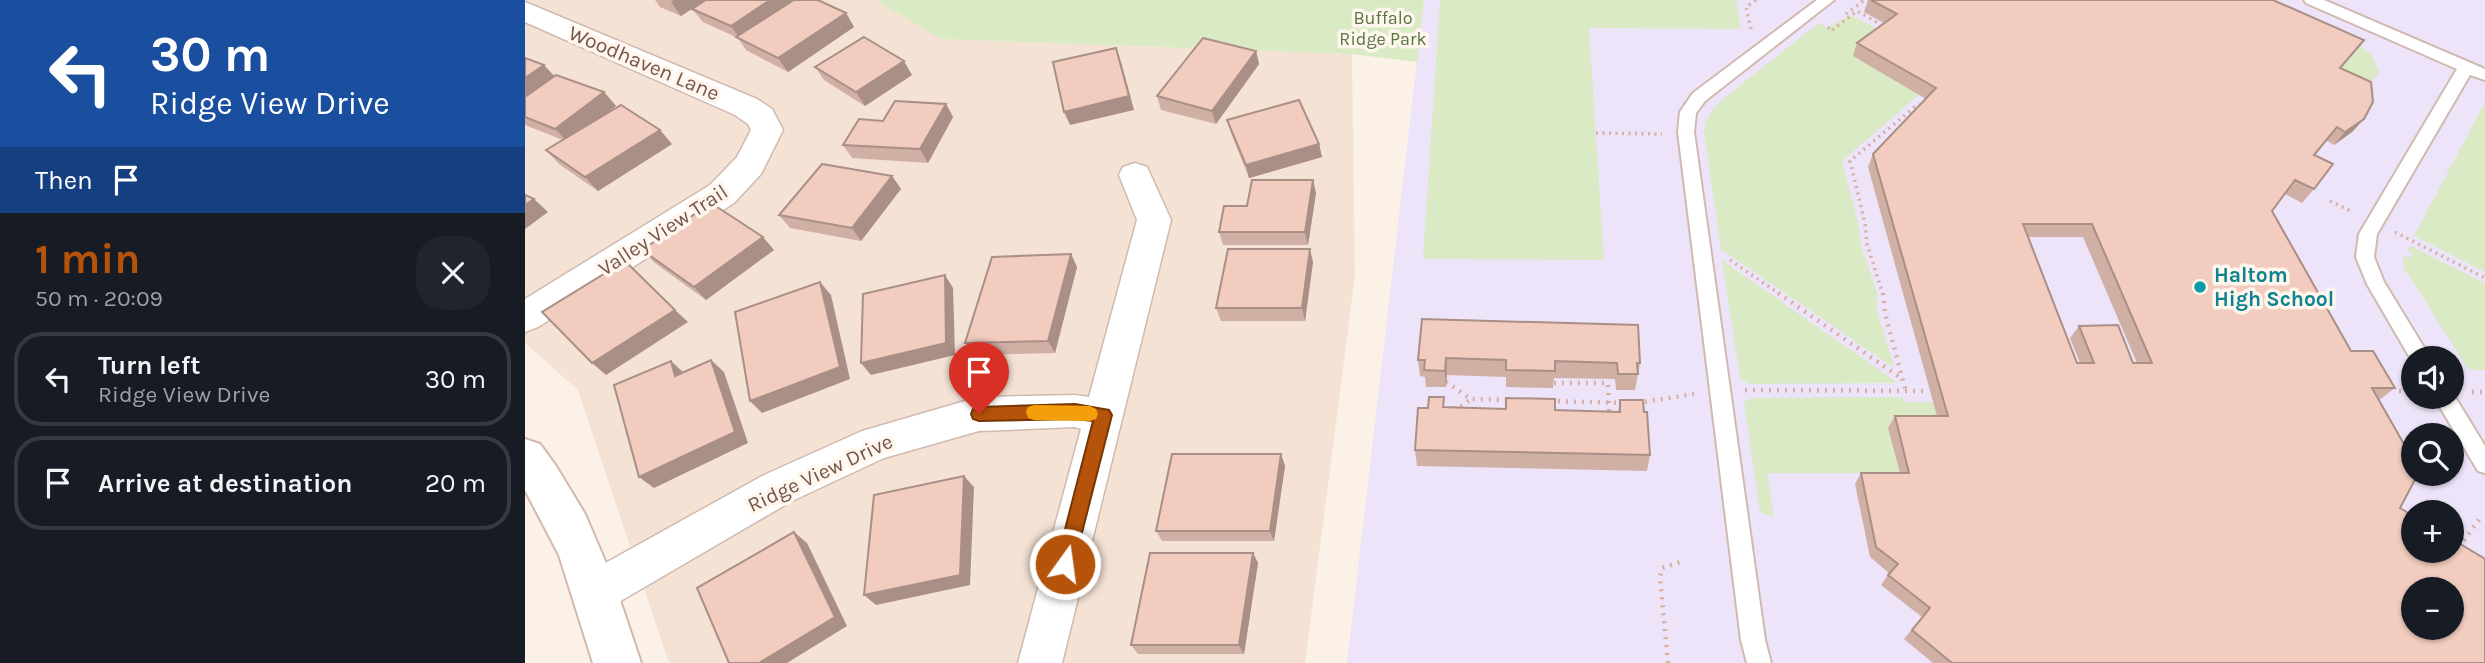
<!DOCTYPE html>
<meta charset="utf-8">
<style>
body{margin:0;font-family:Karla,sans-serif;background:#20242c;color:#f1f3f6;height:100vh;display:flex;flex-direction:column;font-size:26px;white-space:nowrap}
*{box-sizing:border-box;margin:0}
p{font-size:23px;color:#9ea1a6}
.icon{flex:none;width:38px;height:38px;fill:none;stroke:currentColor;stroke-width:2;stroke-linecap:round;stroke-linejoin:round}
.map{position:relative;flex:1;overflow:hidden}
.details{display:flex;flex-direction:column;background:#171b24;width:525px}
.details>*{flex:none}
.banner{background:#1a4fa0;color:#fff;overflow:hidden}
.buttons{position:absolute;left:1876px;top:346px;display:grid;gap:14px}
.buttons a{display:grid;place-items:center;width:63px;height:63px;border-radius:50%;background:#171b24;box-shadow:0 2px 5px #0004;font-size:35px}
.pin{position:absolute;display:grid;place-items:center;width:60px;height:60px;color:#fff;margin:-72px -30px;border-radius:50% 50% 50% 0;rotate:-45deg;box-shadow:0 0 7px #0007}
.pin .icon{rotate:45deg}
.me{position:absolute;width:77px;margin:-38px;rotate:14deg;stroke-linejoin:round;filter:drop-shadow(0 0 5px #0008)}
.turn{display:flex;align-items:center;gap:24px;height:147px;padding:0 35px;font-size:32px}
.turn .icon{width:91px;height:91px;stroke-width:2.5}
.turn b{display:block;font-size:49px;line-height:60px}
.then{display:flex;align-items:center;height:66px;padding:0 35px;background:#0003;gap:14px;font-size:26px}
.round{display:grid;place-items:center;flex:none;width:74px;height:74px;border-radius:28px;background:#20242c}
.overview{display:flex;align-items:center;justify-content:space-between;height:119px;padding:0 35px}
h1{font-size:42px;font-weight:700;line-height:52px;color:#b45309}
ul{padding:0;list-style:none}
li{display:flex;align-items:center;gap:21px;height:94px;margin:0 14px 10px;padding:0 21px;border:4px solid #363941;border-radius:28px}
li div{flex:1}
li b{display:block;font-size:26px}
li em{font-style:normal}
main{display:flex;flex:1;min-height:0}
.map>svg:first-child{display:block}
.residential{fill:#f4e2d5}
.education{fill:#eee4f9;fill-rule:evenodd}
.green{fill:#d9eac5}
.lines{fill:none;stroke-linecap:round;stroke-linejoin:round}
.service-casing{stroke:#d0baaf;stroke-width:4}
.minor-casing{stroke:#d0baaf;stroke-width:3}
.secondary-casing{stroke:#d3b9ad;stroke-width:4}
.path-far1{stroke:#d7afa1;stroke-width:3.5;stroke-dasharray:2 4.5;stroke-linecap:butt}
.path{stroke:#d7afa1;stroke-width:4.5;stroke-dasharray:2 6;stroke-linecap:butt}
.service{fill:#fff;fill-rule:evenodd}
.minor{fill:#fff;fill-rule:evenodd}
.secondary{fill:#fff;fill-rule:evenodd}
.wall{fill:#d0afa4;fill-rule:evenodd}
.shaded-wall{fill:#a98f86}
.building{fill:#f2ccbf;stroke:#a98f86;stroke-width:2;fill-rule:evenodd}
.route{fill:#b45309;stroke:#753606;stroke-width:2}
.slow{fill:#f59e0b}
.culture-dot{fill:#0f9aa8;stroke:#fff6ee;stroke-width:2.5}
.labels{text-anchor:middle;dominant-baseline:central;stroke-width:7;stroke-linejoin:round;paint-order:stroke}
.far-park-label{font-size:18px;fill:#587641;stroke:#fff6ee}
.street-label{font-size:21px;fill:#76554b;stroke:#fff6ee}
.culture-label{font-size:21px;font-weight:bold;fill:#0d838f;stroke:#fff6ee;text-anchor:start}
</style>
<main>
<section class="details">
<div class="banner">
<div class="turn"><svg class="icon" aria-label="left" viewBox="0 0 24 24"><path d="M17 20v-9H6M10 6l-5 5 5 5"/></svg><div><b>30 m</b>Ridge View Drive</div></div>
<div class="then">Then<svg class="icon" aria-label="arrive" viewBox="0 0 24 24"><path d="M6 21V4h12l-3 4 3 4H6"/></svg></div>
</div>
<div class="overview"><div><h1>1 min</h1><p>50 m · 20:09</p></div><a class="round"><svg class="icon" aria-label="close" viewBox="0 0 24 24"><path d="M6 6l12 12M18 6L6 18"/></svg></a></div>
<ul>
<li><svg class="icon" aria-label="left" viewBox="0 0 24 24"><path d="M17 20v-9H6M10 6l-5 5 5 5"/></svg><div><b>Turn left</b><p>Ridge View Drive</p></div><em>30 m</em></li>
<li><svg class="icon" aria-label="arrive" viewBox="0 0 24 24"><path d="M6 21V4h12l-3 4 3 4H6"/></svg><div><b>Arrive at destination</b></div><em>20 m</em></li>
</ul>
</section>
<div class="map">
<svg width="1960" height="663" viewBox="0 0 1960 663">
<rect width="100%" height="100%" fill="#fcf1e7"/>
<path class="residential" d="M0,0H350L416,39L827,54L830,276L780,663H144L53,390L0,343Z"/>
<path class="education" d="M899,0H1960V663H822ZM1888,359H1927V397H1888ZM1888,436H1927V474H1888ZM1888,513H1927V551H1888ZM1888,590H1927V628H1888Z"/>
<g class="green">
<path d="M350,0H899L892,62L827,54L416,39Z"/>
<path d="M915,0H1211L1216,29L1064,28L1079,260L898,259Z"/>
<path d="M1326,15L1360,33L1394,95L1317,161L1333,222L1336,245L1352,292V310L1369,368L1196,249L1179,132C1181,117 1188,108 1199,98L1294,23L1302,28Z"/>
<path d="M1828,43C1843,49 1849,56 1854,72C1844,90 1822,83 1804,82Z"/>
<path d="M1960,102V272L1889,236Z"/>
<path d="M1885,246L1960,283V370H1944L1879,268L1878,255L1885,258L1888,254L1882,250Z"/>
<path d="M1197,260L1373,383L1223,384L1215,378Z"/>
<path d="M1377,397L1379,402H1408L1415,428L1375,473H1242L1249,517L1235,512L1219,401L1229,398Z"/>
</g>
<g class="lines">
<defs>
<g id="service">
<path d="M1292,0H1309L1180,101L1171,113L1169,132L1240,640L1246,663H1222L1216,640L1153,132L1155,112L1168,93Z"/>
<path d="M1779,0H1799L1960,69V80L1945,75L1852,234L1849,257L1859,282L1906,359H1888V363L1842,284L1831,257L1834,234L1932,69L1781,3Z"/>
<path d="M1927,392L1960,446V473L1953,471L1909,397H1927Z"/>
</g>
<g id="minor">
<path d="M0,2L232,99L247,109L258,130L236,174L209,203L13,327L0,332V299L185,185L212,157L226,130L223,124L210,115L0,22Z"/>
<path d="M610,163L622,167L646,220L537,663H493L556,429L550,427L454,431L359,458L267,501L87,606L72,612L57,606L50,591L57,576L239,475L337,431L454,397L550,395L564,397L612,220L594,175L598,167Z"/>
</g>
<path id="secondary" d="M0,439L15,444L31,466L60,514L89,582L116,663H68L34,555L0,490Z"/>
</defs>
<use href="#service" class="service-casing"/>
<use href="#minor" class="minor-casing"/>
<use href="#secondary" class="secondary-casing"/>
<g class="path-far1">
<path d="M1321,14L1339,0"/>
<path d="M1303,27L1306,31L1332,11L1360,27"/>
<path d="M1226,29L1221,7L1231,0"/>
<path d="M1071,133L1137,134"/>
<path d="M1805,201L1828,212"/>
<path d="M1870,232L1960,278"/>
<path d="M1205,260L1256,295"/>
<path d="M1358,295L1342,244L1340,223L1325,161L1392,105H1398"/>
</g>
<g class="path">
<path d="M1253,293L1376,378"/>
<path d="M1358,293L1360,313L1381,392"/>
<path d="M921,382L946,399L985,400"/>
<path d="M1029,383H1083L1084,416"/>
<path d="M1220,390L1404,391"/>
<path d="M1874,391H1888"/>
<path d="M1947,392H1960"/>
<path d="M1025,401L1100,403"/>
<path d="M1112,403L1169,394"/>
<path d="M929,411L946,399"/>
<path d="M1934,547L1956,517"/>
<path d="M1143,663L1135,577L1137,568L1155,562"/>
</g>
<use href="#service" class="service"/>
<use href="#minor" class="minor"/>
<use href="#secondary" class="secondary"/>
</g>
<g class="wall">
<path d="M130,0H180L156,16L135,7Z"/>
<path d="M1343,0H1748L1815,68L1839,119L1827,132L1809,145L1801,140L1789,155V189L1777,203L1760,194L1747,211L1826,351L1870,388L1854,400L1875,508L1960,663H1408L1379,639L1397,617L1356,585L1364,573L1345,557L1330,484L1336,473H1375L1363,428L1370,416H1412L1343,167L1348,154L1401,99L1328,56L1332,43L1359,23L1339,12ZM1503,237H1558L1612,363H1608L1554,326L1545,338L1555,363H1552Z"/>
<path d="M167,9L321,13L329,27L263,72L221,50L213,38L178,22Z"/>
<path d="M731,51L734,64L691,124L636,110L632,96Z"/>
<path d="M0,58L29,76L79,92L91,106L77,116L147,144L73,191L34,164L21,150L38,140L0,125Z"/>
<path d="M290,67L387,75L340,106L299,80Z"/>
<path d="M421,104L428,117L403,163L327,158L318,145L358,121Z"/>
<path d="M702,120L794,144L797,157L724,178L706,133Z"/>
<path d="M367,176L376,189L336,241L265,228L254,215Z"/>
<path d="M788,180L791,193L783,245H698L694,232L722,206Z"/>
<path d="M117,250H249L181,300L130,263Z"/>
<path d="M546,254L552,267L530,353L449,355L440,343Z"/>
<path d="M788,262L780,321H696L691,308Z"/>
<path d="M897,319L1115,363L1110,390H1091L1090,379L1029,378L1028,388L981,387V377L922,375L921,387H901L900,377L895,376L893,360Z"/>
<path d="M919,397V407L1093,412L1095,400L1125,455L1122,471L892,466L890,450L903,408Z"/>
<path d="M756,454L760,466L749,541H637L631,531Z"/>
<path d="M728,553L733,563L719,654H613L606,645Z"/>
</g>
<g class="shaded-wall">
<path d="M149,0H180L156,16L146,2Z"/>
<path d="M245,0H275L216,40L206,26Z"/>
<path d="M321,13L329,27L263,72L253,58Z"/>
<path d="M591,48L596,62L609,110L545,125L539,112Z"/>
<path d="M731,51L734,64L691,124L687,111Z"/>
<path d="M379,61L387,75L340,106L331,92Z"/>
<path d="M19,65L31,78L0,101V78Z"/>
<path d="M79,92L91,106L43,142L30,129Z"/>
<path d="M421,104L428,117L403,163L395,149Z"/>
<path d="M1839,119L1827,132L1809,145L1820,132Z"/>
<path d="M135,130L147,144L73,191L60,177Z"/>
<path d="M794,144L797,157L724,178L721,165Z"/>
<path d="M367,176L376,189L336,241L327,228Z"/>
<path d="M788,180L791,193L783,245L780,232Z"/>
<path d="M9,199L23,212L0,229V205Z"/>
<path d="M238,237L249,250L181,300L169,287Z"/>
<path d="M785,249L788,262L780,321L777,308Z"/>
<path d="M546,254L552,267L530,353L523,341Z"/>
<path d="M420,275L428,288L430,355L346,375L336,363Z"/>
<path d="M295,282L306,295L325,379L237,413L225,401Z"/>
<path d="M150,310L163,322L81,375L67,363Z"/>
<path d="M921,358L922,375L921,387L920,371Z"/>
<path d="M186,360L199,372L223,443L129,488L114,477Z"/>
<path d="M146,361L159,373L150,376Z"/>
<path d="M756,454L760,466L749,541L745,531Z"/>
<path d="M439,476L449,487L445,585L351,605L339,595Z"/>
<path d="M269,532L282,543L322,626L262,663H234Z"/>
<path d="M728,553L733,563L719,654L714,645Z"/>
</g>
<g class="building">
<path d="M181,0H245L206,26L167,9Z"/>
<path d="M269,0H293L321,13L253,58L211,37Z"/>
<path d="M1346,0H1748L1839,40L1815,68L1846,82L1848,102L1839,119L1820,132L1812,127L1789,155L1808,164L1789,189L1770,180L1747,211L1826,351H1848L1870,388H1847L1888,460V474H1893L1875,508L1888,516V551H1927V539L1960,559V663H1427L1387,630L1405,608L1363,575L1373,564L1351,547L1336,473H1384L1370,416H1423L1348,154L1411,88L1332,43L1372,14ZM1498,224H1567L1627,363H1608L1593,325L1554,326L1569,363H1552ZM1888,590H1927V628H1888Z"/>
<path d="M339,37L379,61L331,92L290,67Z"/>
<path d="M678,38L731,51L687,111L632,96Z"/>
<path d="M591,48L604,96L539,112L528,62Z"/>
<path d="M0,58L19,65L0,78Z"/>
<path d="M31,75L79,92L30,129L0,117V97Z"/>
<path d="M774,100L794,144L721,165L702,120Z"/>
<path d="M370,101L421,104L395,149L318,145L334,119L358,121Z"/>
<path d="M96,105L135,130L60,177L21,150Z"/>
<path d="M297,164L367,176L327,228L254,215Z"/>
<path d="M727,180H788L780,232H694L699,206H722Z"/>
<path d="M0,195L9,199L0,205Z"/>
<path d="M186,203L238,237L169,287L117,250Z"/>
<path d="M703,249H785L777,308H691Z"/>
<path d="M546,254L523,341L440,343L467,257Z"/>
<path d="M100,261L150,310L67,363L17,312Z"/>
<path d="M420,275L421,343L336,363L338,294Z"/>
<path d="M295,282L315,367L225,401L210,312Z"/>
<path d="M897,319L1113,325L1115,363H1112L1113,374H1093L1092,363L1030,361V371L981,370V360L921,358L920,371L899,370L900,360H893Z"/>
<path d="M186,360L210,432L114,477L89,385L146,361L150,376Z"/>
<path d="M904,397H919L918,407L981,409V398L1030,399V410L1095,412V400H1118L1119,412H1122L1125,455L890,450L893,408H903Z"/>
<path d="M647,454H756L745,531H631Z"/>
<path d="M439,476L435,575L339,595L349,495Z"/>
<path d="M269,532L310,617L234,663H204L172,588Z"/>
<path d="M625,553H728L714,645H606Z"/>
</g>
<path class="route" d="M550,404L584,410L587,415L549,564L547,570L540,573L534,570L531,564L568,421L550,419L454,421L448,419L446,414L448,409L454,407Z"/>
<path class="slow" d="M509,405L565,406L571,409L573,414L571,419L565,421L509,420L503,418L501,412L503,407Z"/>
<circle class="culture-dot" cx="1675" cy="287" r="7"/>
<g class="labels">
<g class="far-park-label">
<text x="858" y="18">Buffalo<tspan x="858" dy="21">Ridge Park</tspan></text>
</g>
<g class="street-label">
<text transform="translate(119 63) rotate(23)">Woodhaven Lane</text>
<text transform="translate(138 230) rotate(-33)">Valley View Trail</text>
<text transform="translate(295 473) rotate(-25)">Ridge View Drive</text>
</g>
<g class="culture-label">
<text x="1689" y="275">Haltom<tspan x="1689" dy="24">High School</tspan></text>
</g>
</g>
</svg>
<div class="buttons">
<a><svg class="icon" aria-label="sound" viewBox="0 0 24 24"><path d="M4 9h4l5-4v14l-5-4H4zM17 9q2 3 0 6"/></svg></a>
<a><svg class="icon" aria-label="search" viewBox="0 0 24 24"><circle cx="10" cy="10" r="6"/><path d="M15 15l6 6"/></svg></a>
<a>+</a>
<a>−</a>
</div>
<div class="pin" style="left:454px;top:414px;background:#d93025"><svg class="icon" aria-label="arrive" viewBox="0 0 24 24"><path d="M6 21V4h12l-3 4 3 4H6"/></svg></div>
<svg class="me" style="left:540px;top:564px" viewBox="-20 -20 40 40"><circle r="17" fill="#b45309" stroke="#fff" stroke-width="3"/><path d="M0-11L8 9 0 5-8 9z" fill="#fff"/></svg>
</div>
</main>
